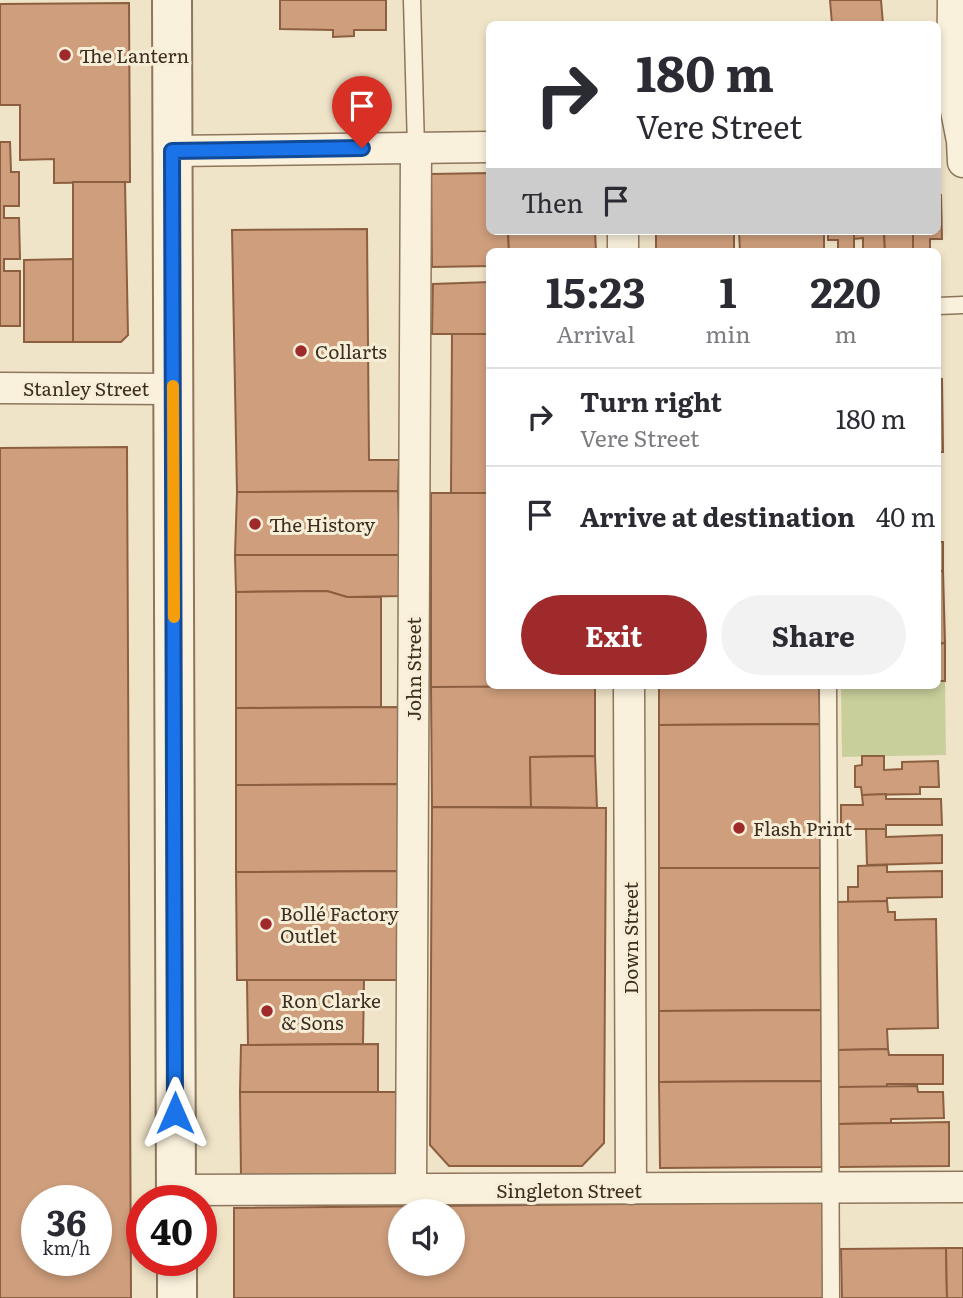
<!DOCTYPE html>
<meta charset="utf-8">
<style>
body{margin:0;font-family:Literata,serif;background:#f2f2f3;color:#2b2b33;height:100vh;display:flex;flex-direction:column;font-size:26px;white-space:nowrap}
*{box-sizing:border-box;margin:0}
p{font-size:23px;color:#7c7c81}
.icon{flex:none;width:38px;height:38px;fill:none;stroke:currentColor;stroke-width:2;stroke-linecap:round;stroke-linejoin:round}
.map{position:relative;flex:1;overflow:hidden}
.side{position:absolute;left:486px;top:248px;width:455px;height:441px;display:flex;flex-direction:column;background:#fff;border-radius:10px;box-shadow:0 4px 10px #0003}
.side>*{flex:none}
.banner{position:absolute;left:486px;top:21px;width:455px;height:214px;border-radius:10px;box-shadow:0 4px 10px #0003;background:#fff;color:#2b2b33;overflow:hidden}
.tools{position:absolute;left:388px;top:1199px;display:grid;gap:14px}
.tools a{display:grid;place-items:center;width:77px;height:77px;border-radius:50%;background:#fff;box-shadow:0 4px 10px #0003;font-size:35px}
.speed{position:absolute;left:21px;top:1185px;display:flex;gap:14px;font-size:35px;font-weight:700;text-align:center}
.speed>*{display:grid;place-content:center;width:91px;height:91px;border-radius:50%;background:#fff;box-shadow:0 4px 10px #0003;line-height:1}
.speed small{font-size:18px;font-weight:400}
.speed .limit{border:10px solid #d22;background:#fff;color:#111}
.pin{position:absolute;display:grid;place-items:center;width:60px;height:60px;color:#fff;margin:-72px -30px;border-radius:50% 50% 50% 0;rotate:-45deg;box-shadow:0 0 7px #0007}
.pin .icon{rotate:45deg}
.me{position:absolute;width:77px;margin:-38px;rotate:0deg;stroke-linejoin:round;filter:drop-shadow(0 0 5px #0008)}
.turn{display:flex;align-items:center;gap:24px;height:147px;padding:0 35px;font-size:32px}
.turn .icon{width:91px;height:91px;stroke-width:2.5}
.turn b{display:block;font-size:49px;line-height:60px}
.then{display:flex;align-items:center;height:66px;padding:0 35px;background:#0003;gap:14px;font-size:26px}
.eta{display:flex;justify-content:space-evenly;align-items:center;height:119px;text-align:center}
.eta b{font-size:42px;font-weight:700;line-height:49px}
.cta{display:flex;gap:14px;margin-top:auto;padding:14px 35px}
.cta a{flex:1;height:80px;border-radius:42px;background:#9e2a2b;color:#fff;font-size:28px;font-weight:700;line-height:80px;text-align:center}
.cta a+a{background:#f2f2f3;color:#2b2b33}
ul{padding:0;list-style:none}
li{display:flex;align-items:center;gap:21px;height:98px;padding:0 35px;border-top:2px solid #e1e1e2}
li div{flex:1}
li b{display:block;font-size:26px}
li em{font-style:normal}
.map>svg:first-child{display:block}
.green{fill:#c9cf9b}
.building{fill:#cf9f7d;stroke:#8d5f41;stroke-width:2;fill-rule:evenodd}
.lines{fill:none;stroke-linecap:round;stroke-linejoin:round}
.service-casing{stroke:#8d765c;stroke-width:19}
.minor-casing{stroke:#8d765c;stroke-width:33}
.tertiary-casing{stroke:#8d765c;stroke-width:42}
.service{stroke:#faf1dc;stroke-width:16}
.minor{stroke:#faf1dc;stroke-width:30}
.tertiary{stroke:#faf1dc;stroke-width:38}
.route-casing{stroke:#114b97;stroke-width:18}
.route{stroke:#1a73e8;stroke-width:12}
.slow{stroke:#f59e0b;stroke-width:12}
.poi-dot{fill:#9e2a2b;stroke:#f7eed8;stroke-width:2.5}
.labels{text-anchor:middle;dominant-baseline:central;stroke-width:6;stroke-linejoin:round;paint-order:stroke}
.poi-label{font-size:19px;fill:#3d2e20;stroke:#f7eed8;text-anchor:start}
.street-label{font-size:19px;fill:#3d2e20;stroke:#f7eed8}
</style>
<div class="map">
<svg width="963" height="1298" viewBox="0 0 963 1298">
<rect width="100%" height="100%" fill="#f0e4c8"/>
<path class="green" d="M938,681H945L946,755L842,757L841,686H938Z"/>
<g class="building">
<path d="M280,0H386V30H354V36L333,37V30L280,29Z"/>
<path d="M830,0H881L883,24H832Z"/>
<path d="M129,3L130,182L54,183V159L20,160V105H0V4Z"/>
<path d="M0,142H10L11,172H19V206H4V218H19L20,259H4V271H20V326H0Z"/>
<path d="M490,173V231H508L509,252H490V266L432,267L431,174Z"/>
<path d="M73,182H125L128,335L121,342H73Z"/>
<path d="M938,195H941L942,239H930V252H913V231H938Z"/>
<path d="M367,229L369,460H399L398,491L237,492L232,230Z"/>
<path d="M508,231H595L596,252H509Z"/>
<rect x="656" y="231" width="78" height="21"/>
<path d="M739,231H824V252H740Z"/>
<path d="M828,231H854V252H838V240H828Z"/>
<path d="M854,231H884L885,252H863V238L854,239Z"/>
<path d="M884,231H913V252H885Z"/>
<path d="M73,259V342H24V260Z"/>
<path d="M490,282V334H432L433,284Z"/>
<path d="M452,334H490V493H451Z"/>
<path d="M938,379H942L943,452H938Z"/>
<path d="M127,447L131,1298H0V448ZM37,1200H96V1260H37Z"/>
<path d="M398,491L400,555H235L237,492Z"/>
<path d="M431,493H490V686L566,687H431Z"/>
<rect x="938" y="542" width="5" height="29"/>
<path d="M235,555H400L401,596L347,597L327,591L236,592Z"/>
<path d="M938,571H943L945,643L938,644Z"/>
<path d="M327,591L347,597H381V707L236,708V592Z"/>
<path d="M945,643V681H938V644Z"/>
<path d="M595,686V756L530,757L531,807H432L431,687Z"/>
<path d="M659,686H819L820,724L659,725Z"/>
<path d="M402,707L403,784L236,785V708Z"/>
<path d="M820,724V868H659V725Z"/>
<path d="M595,756L597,808L531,807L530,757Z"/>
<path d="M862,756H884V770L902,769V762L938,761L939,787H920V794L862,795L861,787H855V766L862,765Z"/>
<path d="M403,784L404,871L236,872V785Z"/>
<path d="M886,794V799H941L942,825H886V829H841V805H863L862,795Z"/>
<path d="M432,807L606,808L604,1143L582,1166H449L430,1145Z"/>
<path d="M866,829H886V837L942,835V863L867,865Z"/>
<path d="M887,865V872L942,871V897L887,898V901L848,903V887H858V866Z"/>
<path d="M659,868H820L821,1010L659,1011Z"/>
<path d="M404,871L401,980H237L236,872Z"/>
<path d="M887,901L888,912H895V920L936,919L938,1028L887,1029L888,1049L838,1050L835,902Z"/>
<path d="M247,980H364L363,1044L248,1045Z"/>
<path d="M821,1010L822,1081L659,1082V1011Z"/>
<path d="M378,1044V1092H240L241,1045Z"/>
<path d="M888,1049L889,1055H943V1084H887V1087H837L838,1050Z"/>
<path d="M822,1081V1167L660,1168L659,1082Z"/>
<path d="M917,1086L918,1092H943L944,1118L891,1119V1123L838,1124L837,1087Z"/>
<path d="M240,1092H399V1177L241,1178Z"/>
<path d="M949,1122V1166L839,1167L838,1124Z"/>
<path d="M824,1202V1298H234V1208ZM401,1211H453V1264H401Z"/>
<path d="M946,1248L947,1298H842L841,1249Z"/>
<path d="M946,1248H963V1298H947Z"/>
</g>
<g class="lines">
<defs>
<g id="service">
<path d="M412,0L416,148"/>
<path d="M938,306L963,305"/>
<path d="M828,686L831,1298"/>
</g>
<g id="minor">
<path d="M953,0L952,90L962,141L963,162"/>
<path d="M172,151L490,147"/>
<path d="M623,231V252"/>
<path d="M0,388L173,389"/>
<path d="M629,686L631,1189"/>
<path d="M176,1190L963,1187"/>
<path d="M411,1190L416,148"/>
</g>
<g id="tertiary">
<path d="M172,0L176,1200"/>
<path d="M177,1260V1298"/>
</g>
</defs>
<use href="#service" class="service-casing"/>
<use href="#minor" class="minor-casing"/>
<use href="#tertiary" class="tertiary-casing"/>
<use href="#service" class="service"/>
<use href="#minor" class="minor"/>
<use href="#tertiary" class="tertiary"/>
</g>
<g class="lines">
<defs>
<path id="route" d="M175,1113L172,151L362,148"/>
</defs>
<use href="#route" class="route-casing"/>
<use href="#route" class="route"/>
<path class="slow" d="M173,386L174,617"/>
</g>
<g class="poi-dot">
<circle cx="65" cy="55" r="7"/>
<circle cx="301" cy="351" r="7"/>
<circle cx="255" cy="524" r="7"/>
<circle cx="739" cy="828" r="7"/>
<circle cx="266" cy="924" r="7"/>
<circle cx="267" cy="1011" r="7"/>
</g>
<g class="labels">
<g class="poi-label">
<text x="79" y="55">The Lantern</text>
<text x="315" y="351">Collarts</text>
<text x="269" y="524">The History</text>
<text x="753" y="828">Flash Print</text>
<text x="280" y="913">Bollé Factory<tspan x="280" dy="22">Outlet</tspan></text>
<text x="281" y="1000">Ron Clarke<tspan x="281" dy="22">&amp; Sons</tspan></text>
</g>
<g class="street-label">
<text x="86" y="388">Stanley Street</text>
<text transform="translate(413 669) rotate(-90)">John Street</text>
<text transform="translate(630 938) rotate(-90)">Down Street</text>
<text x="569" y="1190">Singleton Street</text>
</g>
</g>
</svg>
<div class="tools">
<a><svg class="icon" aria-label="sound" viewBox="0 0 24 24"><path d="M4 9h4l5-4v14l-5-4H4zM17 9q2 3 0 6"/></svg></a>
</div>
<div class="speed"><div>36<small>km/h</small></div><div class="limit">40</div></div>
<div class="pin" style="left:362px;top:148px;background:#d93025"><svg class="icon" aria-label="arrive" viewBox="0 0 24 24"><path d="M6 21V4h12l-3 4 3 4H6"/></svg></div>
<svg class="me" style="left:175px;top:1113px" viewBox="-20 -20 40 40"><path d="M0-17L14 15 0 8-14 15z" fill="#1a73e8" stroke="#fff" stroke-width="4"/></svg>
<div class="banner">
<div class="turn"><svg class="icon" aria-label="right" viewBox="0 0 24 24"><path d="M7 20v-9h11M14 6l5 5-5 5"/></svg><div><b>180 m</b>Vere Street</div></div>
<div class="then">Then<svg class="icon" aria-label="arrive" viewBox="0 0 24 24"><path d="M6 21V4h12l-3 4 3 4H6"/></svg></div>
</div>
<section class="side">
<div class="eta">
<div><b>15:23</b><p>Arrival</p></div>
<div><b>1</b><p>min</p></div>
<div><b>220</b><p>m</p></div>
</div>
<ul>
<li><svg class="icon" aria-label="right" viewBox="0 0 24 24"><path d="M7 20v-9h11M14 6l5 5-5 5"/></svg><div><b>Turn right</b><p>Vere Street</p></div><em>180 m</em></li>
<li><svg class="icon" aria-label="arrive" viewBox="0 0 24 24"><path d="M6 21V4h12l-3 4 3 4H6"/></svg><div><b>Arrive at destination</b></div><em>40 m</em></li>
</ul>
<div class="cta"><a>Exit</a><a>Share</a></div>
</section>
</div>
